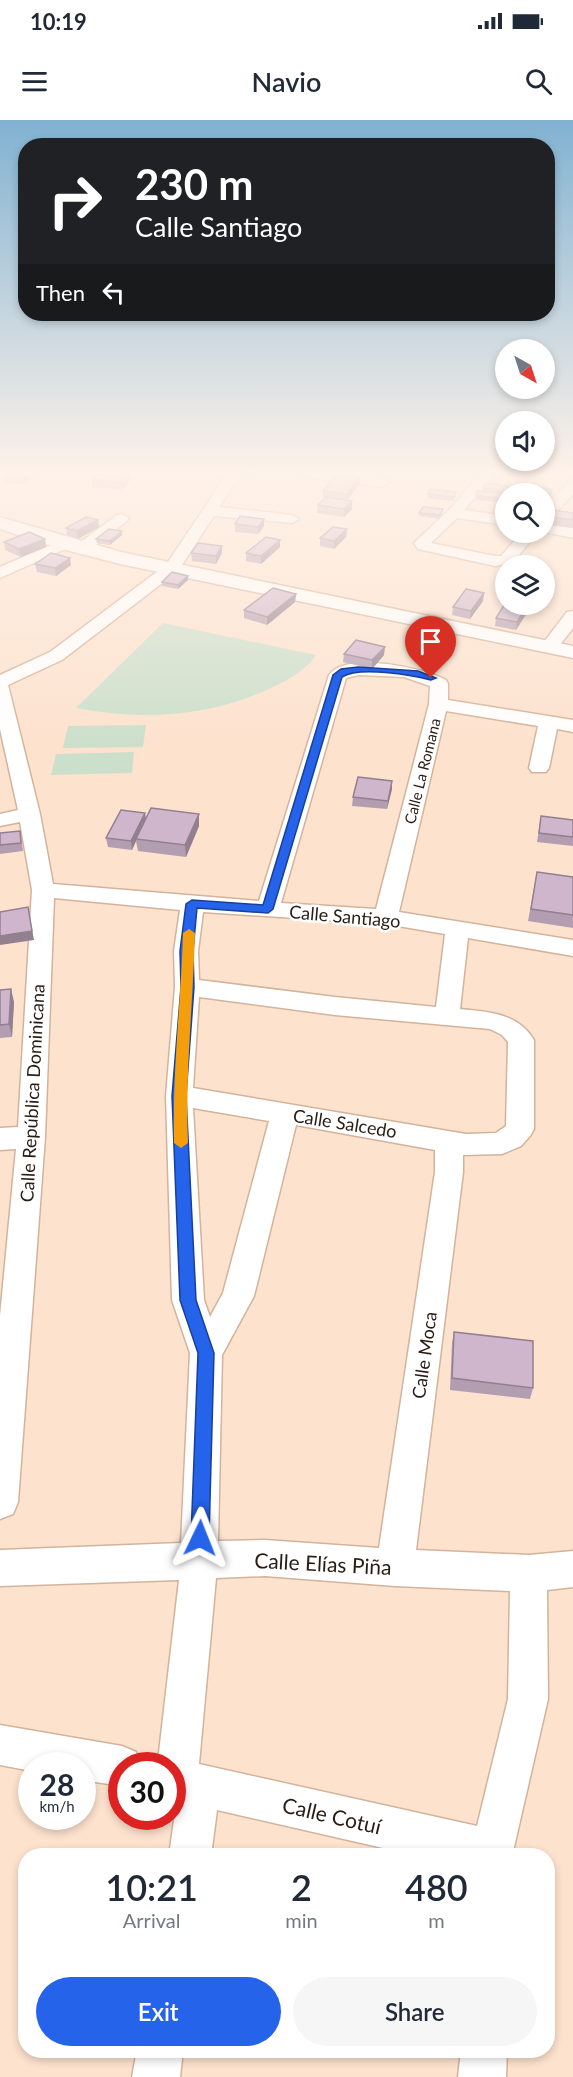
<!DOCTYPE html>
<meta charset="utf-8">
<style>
body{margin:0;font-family:Lato,sans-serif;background:#f6f6f7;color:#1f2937;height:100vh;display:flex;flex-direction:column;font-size:22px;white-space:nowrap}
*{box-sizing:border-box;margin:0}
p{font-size:20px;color:#747a83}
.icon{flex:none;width:33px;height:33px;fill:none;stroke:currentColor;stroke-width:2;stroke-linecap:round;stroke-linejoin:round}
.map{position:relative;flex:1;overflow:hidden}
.sheet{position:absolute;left:18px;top:1728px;width:537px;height:210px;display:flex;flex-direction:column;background:#fff;border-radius:24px;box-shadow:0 3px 9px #0003}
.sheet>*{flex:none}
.banner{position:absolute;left:18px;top:18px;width:537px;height:183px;border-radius:24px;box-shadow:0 3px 9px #0003;background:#202124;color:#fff;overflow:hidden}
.needle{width:39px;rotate:141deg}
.fabs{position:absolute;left:495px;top:219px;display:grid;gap:12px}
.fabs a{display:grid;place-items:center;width:60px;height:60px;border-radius:50%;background:#fff;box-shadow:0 3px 9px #0003;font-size:30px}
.speed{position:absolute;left:18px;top:1632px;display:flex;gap:12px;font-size:30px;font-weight:700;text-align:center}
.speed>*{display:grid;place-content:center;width:78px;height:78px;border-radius:50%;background:#fff;box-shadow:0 3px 9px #0003;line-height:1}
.speed small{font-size:15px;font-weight:400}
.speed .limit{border:9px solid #d22;background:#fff;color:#111}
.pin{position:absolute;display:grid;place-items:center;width:51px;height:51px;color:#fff;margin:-62px -26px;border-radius:50% 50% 50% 0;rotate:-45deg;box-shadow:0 0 6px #0007}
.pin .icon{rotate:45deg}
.me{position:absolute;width:66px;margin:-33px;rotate:2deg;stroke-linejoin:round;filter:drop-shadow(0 0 4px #0008)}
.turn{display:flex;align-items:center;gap:21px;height:126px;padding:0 18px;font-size:27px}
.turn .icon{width:78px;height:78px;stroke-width:2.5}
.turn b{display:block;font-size:42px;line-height:51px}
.then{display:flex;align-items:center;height:57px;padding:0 18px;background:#0003;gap:12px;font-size:22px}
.eta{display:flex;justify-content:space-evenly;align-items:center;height:102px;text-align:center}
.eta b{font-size:36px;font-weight:600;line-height:42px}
.cta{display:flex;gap:12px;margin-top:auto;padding:12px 18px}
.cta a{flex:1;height:69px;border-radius:36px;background:#2563eb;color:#fff;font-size:24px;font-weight:600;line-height:69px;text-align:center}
.cta a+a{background:#f6f6f7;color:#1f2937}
.status{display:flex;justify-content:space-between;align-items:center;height:42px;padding:0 30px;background:#fff;direction:ltr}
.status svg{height:16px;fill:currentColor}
header{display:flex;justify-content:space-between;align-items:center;height:78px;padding:0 18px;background:#fff;font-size:27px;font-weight:600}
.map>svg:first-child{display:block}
.green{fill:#cbdfcb}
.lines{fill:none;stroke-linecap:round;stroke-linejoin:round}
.minor-casing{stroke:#d3b39b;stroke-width:3}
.major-casing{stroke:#d3b39b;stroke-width:3}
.minor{fill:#fff;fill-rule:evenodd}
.major{fill:#fff;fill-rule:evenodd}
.wall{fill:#b39db0}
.shaded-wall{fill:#927f90}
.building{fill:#d0b6cd;stroke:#927f90;stroke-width:1.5}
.route{fill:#2563eb;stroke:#184099;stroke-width:1.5}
.slow{fill:#f59e0b}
.labels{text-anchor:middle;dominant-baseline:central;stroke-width:5;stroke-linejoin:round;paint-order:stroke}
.far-street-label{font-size:15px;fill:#281c13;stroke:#fff}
.street-label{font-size:18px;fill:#281c13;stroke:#fff}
.near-street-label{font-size:21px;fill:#281c13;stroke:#fff}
</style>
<div class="status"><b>10:19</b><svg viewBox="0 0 49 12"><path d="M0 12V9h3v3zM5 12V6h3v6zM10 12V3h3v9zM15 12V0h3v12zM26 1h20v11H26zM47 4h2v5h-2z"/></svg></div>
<header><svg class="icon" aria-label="menu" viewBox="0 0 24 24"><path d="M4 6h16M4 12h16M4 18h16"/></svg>Navio<svg class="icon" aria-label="search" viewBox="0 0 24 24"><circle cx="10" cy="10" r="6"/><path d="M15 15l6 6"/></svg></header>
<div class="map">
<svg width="573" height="1957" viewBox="0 0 573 1957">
<rect width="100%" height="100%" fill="#fde2ce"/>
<g class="green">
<path d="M163,503L316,535C307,549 290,559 275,566C212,597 144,601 76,588Z"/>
<path d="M146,605L143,627L63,628L68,606Z"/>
<path d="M134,632L132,653L51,655L56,634Z"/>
</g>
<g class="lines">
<defs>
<g id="minor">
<path d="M227,354H241L219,387L292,395L299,399L292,403L214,396L178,451L62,540L8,565L40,694L53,764L259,781L329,555C346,531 424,548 446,560L448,564V580L573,600V612L557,609L549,648L546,652H532L529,648L538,606L446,591L399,792L573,820V836L468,818L460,889C489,892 518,893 534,920V1009L530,1016L521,1026L502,1034L463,1035V1052L416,1430L529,1435L573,1431V1467L547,1470L548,1579L512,1736H418L217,1690L211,1736H169L177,1678L172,1677V1646H156L158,1641L179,1460L0,1466V1430L181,1423L190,1233L172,1180L166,976L175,867L174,831L180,790L54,778L45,1017L18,1382L13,1394L0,1399V1196L16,1029L0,1030V1008L18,1007L32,770L20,702L0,706V694L18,690L0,609V555L50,532L166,445ZM359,555L404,557L430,566L429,584L376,789L281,783L346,558ZM203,792L386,804L445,814L436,887L335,877L199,860L198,831ZM199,877L335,895L490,909L502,915L508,922L506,1006L496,1013L466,1014L193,968ZM193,988L269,1001L223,1173L210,1197L204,1180ZM296,1005L435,1030V1052L379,1428L265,1420L218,1421L222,1235L254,1176ZM265,1456L395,1466L510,1471L508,1579L477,1706L199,1644L216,1458Z"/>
<path d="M302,354C319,354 378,352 389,363L382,367L309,358Z"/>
<path d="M480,354H495L464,390L506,396V405L457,398L431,423L495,436H501L522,412H538L536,415L512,443L495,446L418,429L414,423L417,420L449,390Z"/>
<path d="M573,362V374L549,400L544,401V388L568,363Z"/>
<path d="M122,394L129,398L127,401L87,432H75L73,429L75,426L117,395Z"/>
<path d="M544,404L573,408V418L544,412Z"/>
<path d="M65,419L70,421L73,424L70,427L0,458V447Z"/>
<path d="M573,491V508L556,530H544L541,526L544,522L567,492Z"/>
<path d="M0,1605L122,1626L136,1632L142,1646H122V1666L82,1660V1646H32V1651L0,1645Z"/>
<path d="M137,1930H183L180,1957H132Z"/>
<path d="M461,1930H507L506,1957H458Z"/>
</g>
<path id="major" d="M0,397L121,432L573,526V538L120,444L58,428L0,409Z"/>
</defs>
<use href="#minor" class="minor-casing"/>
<use href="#major" class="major-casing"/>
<use href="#minor" class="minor"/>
<use href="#major" class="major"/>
</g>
<g class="wall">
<path d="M34,354L25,364L4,363L3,355Z"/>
<path d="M97,354H129L130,360L123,369L92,367V360Z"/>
<path d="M499,354H531L527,359Z"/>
<path d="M360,356V363L347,380L352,389L344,397L317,393L318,385L324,378H323V371Z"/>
<path d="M483,368L508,370L505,375L506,390L497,389L498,382L476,380V376L482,371Z"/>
<path d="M552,369L551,376L547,382H544V374H516L517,370Z"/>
<path d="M428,374L456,376L453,381L427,378Z"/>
<path d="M419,393H442L439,399L419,396Z"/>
<path d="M573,393V408L548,405L549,397Z"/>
<path d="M98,400L99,407L78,419L67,415L66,408Z"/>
<path d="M235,404L264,406L258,414L235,412Z"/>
<path d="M347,409L346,417L334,429L320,426V418Z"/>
<path d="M122,411V415L110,425L97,423L96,419Z"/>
<path d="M45,419L46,427L21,437L5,430L4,422Z"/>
<path d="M280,420V427L261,444L246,441V433Z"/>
<path d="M191,433H222L216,444L192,441Z"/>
<path d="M35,444L71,445L56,456L37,452Z"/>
<path d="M188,460L178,469L162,466V462Z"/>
<path d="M296,474L295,482L267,505L244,498V490Z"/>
<path d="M483,481L470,499L452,495L453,487Z"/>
<path d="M506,484H529L528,491L516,510L495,506L496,498Z"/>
<path d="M344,534L384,535L372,549L343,542Z"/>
<path d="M392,661V669L387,689L352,686L353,677Z"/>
<path d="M145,693L146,700L199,694V706L186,737L138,731L136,721L132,730L108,727L106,718Z"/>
<path d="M541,696L573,700V726L537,722Z"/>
<path d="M20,711L23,731L0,734V713Z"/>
<path d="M537,752L573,757V808L528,801Z"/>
<path d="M0,870L14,882L12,917L0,918Z"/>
<path d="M454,1212L533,1268L530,1279L450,1270L452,1223Z"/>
</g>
<g class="shaded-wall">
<path d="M26,354H34L25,364L24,357Z"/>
<path d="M128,354H129L130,360L123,369L122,362Z"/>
<path d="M360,356V363L347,381V374Z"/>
<path d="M552,369L551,376L547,382L549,375Z"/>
<path d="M352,381V389L344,397V389Z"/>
<path d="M264,399V406L258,414V407Z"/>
<path d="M98,400L99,407L78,419L77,411Z"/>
<path d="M347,409L346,417L334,429V421Z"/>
<path d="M122,411V415L110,425V421Z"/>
<path d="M45,419L46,427L21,437L19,429Z"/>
<path d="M280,420V427L261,444V436Z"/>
<path d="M222,426V433L216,444V436Z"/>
<path d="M70,438L71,445L56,456L55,448Z"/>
<path d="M188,456V460L178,469V465Z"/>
<path d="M484,473L483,481L470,499L471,491Z"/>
<path d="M296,474L295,482L267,505V497Z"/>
<path d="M528,484H529L528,491L516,510L517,502Z"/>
<path d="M385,527L384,535L372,549V540Z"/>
<path d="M392,661V669L387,689L388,681Z"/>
<path d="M145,693L146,702L136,719V721L132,730L131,721Z"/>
<path d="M199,694V706L186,737L185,725Z"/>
<path d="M28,787L34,820L0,825V816Z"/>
<path d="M11,869L14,882L12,917L9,904Z"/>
</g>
<g class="building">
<path d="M4,354H26L24,357L3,355Z"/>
<path d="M97,354H128L122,362L92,360Z"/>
<path d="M336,354H347L360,356L347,374L323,371Z"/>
<path d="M486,363L509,366L506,371L483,368Z"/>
<path d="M520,365L552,369L549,375L517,370Z"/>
<path d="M430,369L456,372L454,377L428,374Z"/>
<path d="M477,371L502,373L500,378L476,376Z"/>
<path d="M503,374L506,375V382L498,381Z"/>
<path d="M326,377L352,381L344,389L318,385Z"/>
<path d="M423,387L443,389L440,395L419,393Z"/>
<path d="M553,390L573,393V400L549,397Z"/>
<path d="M240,396L264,399L258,407L235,404Z"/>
<path d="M86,397L98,400L77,411L66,408Z"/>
<path d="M333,407L347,409L334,421L320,418Z"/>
<path d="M109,409L122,411L110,421L96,419Z"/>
<path d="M29,412L45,419L19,429L4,422Z"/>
<path d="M266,417L280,420L261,436L246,433Z"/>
<path d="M198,423L222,426L216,436L191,433Z"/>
<path d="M51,433L70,438L55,448L35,444Z"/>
<path d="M172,452L188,456L178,465L162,462Z"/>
<path d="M273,468L296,474L267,497L244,490Z"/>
<path d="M466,469L484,473L471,491L453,487Z"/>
<path d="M506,482V484H528L517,502L496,498Z"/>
<path d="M356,520L385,527L372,540L344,534Z"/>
<path d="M358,657L392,661L388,681L353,677Z"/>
<path d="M151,688L199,694L185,725L136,719Z"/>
<path d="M121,690L145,693L131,721L106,718Z"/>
<path d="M541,696L573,700V717L539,713Z"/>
<path d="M20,711L21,723L0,725V713Z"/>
<path d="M537,752L573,757V795L531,789Z"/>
<path d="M28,787L32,811L0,816V792Z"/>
<path d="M11,869L9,904L0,905V870Z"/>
<path d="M454,1212L533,1221V1268L452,1258Z"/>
</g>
<linearGradient id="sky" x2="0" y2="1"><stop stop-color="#81b2d2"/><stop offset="0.56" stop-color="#fef2e9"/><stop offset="1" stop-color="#fef2e9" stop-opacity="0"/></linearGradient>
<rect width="573" height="628" fill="url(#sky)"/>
<path class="route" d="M358,547L418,551L436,558L431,560C412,555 359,546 342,557L273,789L268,793L197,788L193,831L194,867L186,976L196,1180L214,1233L209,1418L206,1424L200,1427L193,1424L191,1418L198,1233L180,1180L172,976L181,867L180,831L186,784L192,780L263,785L333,555L341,549Z"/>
<path class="slow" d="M189,809L195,813C193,883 185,953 188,1023L181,1028L174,1023C172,953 181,883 183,813Z"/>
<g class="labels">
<g class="far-street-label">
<text transform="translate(422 651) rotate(-76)">Calle La Romana</text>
</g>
<g class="street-label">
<text transform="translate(345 796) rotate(5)">Calle Santiago</text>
<text transform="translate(32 973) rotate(-87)">Calle República Dominicana</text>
<text transform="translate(345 1003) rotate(9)">Calle Salcedo</text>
<text transform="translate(424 1235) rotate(-82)">Calle Moca</text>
</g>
<g class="near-street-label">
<text transform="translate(323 1443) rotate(3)">Calle Elías Piña</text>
<text transform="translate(332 1695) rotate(13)">Calle Cotuí</text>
</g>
</g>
</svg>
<div class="fabs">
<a><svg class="needle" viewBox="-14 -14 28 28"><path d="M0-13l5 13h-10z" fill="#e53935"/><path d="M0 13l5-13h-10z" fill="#747a83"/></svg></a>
<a><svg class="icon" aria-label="sound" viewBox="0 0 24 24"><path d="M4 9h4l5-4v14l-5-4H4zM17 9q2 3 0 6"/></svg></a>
<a><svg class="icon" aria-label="search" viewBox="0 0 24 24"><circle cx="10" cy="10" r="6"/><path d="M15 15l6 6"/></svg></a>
<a><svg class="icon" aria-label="layers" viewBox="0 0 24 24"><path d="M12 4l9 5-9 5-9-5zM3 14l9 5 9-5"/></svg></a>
</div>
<div class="speed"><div>28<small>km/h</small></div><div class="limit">30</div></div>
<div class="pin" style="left:431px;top:558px;background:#d93025"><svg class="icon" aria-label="arrive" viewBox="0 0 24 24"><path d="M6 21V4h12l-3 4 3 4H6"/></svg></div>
<svg class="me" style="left:200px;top:1418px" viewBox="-20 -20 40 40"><path d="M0-17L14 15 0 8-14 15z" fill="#2563eb" stroke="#fff" stroke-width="4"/></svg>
<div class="banner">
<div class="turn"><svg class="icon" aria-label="right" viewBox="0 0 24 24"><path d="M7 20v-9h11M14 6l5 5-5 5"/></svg><div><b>230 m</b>Calle Santiago</div></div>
<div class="then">Then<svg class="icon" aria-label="left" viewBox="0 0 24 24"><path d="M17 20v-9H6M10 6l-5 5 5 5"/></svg></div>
</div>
<section class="sheet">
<div class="eta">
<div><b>10:21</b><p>Arrival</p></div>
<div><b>2</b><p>min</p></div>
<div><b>480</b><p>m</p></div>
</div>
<div class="cta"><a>Exit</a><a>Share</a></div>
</section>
</div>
